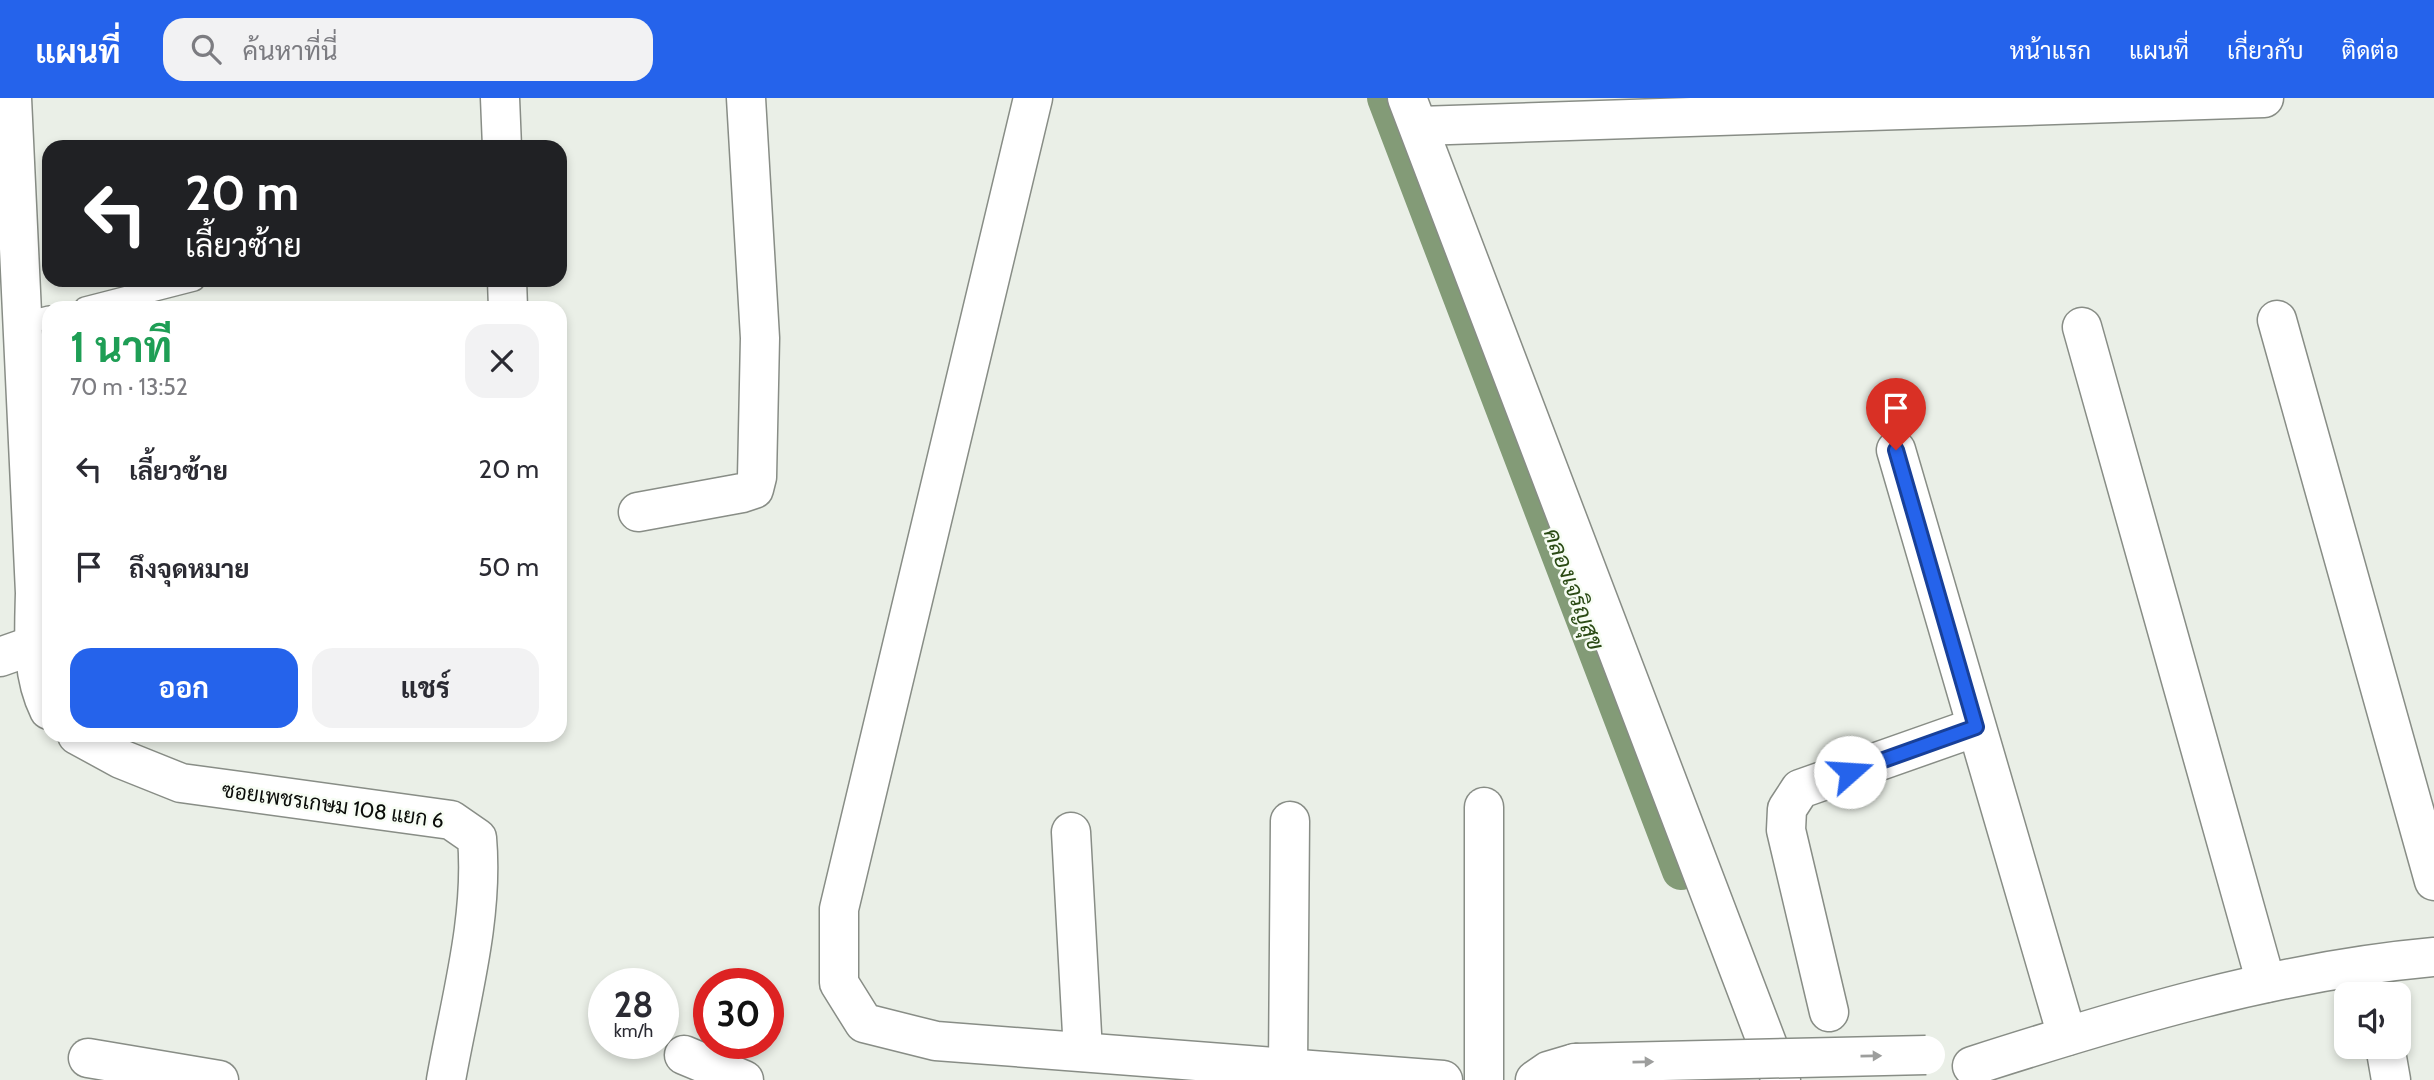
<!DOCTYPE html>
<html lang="th">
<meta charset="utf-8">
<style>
body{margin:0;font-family:Cabin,Sarabun,sans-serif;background:#f2f2f3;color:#2b2b33;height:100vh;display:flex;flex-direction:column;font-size:26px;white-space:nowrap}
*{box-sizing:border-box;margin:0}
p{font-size:23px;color:#7c7c81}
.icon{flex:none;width:38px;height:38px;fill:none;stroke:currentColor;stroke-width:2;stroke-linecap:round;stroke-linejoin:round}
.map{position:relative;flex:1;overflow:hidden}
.panel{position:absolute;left:42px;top:203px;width:525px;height:441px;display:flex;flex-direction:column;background:#fff;border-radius:21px;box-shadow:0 4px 10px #0003}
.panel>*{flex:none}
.banner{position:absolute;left:42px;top:42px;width:525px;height:147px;border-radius:21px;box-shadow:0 4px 10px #0003;background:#202124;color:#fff;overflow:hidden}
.controls{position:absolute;left:2334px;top:884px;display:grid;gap:14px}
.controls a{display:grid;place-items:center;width:77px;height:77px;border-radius:14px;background:#fff;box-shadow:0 4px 10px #0003;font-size:35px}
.speed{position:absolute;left:588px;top:870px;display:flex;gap:14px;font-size:35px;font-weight:700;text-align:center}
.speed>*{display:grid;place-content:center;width:91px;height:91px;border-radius:50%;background:#fff;box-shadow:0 4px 10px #0003;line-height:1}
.speed small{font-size:18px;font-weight:400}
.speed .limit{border:10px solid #d22;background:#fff;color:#111}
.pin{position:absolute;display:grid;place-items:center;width:60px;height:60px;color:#fff;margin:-72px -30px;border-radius:50% 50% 50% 0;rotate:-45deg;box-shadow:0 0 7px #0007}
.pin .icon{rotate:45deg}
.me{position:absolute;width:77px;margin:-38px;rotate:71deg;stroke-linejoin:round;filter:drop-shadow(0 0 5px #0008)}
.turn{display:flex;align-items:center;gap:24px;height:147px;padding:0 28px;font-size:32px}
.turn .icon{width:91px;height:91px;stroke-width:2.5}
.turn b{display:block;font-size:49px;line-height:60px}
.round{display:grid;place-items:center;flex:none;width:74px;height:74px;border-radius:21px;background:#f2f2f3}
.head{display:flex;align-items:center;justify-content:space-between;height:119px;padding:0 28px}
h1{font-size:42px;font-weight:700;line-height:52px;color:#1e9e55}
.cta{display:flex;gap:14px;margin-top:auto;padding:14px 28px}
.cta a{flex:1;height:80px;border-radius:21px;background:#2563eb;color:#fff;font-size:28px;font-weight:700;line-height:80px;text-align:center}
.cta a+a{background:#f2f2f3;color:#2b2b33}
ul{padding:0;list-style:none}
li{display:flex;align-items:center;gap:21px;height:98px;padding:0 28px}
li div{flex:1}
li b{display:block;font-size:26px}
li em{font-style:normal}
header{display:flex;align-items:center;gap:42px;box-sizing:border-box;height:98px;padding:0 35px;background:#2563eb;color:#fff}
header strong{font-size:33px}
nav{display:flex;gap:38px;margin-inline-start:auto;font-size:24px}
.search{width:490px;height:63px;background:#f2f2f3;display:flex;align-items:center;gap:18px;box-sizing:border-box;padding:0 24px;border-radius:21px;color:#7c7c81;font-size:26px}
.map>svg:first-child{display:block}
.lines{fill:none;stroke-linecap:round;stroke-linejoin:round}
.canal{stroke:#839b77;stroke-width:38}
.service-casing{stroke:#888d86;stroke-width:24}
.minor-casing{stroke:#888d86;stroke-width:41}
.service{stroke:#fff;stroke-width:21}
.minor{stroke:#fff;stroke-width:38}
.minor-bridge-casing{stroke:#888d86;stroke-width:41;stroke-linecap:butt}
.minor-bridge{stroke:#fff;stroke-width:38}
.oneway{fill:#9d9e9d}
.route-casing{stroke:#184099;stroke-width:18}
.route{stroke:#2563eb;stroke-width:12}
.labels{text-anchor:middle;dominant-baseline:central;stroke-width:5;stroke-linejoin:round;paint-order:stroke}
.street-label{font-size:21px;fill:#0b0d0a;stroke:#f7fdf4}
.water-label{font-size:23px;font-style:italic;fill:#2a4a14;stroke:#f7fdf4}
</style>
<header>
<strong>แผนที่</strong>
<div class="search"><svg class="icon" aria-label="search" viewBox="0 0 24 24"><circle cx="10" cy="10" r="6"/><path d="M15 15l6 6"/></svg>ค้นหาที่นี่</div>
<nav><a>หน้าแรก</a><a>แผนที่</a><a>เกี่ยวกับ</a><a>ติดต่อ</a></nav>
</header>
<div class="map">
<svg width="2434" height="982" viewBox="0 0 2434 982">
<rect width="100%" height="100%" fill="#eaefe7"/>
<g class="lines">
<path class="canal" d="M1386,0L1681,773"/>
<defs>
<g id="service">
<path d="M85,210L194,182"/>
<path d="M22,226L49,219"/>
</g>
<g id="minor">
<path d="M12,0L35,495C34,535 31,576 49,612"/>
<path d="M500,0L502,49"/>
<path d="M1033,0L839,811V885L864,925L936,943L1443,982"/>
<path d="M1407,0L1781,982"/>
<path d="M1419,28L2264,0"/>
<path d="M507,182L508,210"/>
<path d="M2277,222L2434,783"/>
<path d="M2082,229L2266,885"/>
<path d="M1896,352L2067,938"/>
<path d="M638,414L742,395L754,391L757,379L760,240L746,0"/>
<path d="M0,559L34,547"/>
<path d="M77,637L121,661L181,685L451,722L477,740C484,820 460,903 446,982"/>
<path d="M1484,709V982"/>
<path d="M1071,734L1083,954"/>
<path d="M1829,914L1786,732L1787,711L1800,691L1976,629"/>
<path d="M2385,948L2391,982"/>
<path d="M684,957L744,982"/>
<path d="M88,960L219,982"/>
<path d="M1972,968C2122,920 2276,873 2434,859"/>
<path d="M1288,970L1290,723"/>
<path d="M1535,982L1548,973L1575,965"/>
</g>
</defs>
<use href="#service" class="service-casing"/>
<use href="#minor" class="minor-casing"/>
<use href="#service" class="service"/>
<use href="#minor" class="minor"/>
<defs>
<path id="minor-bridge" d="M1575,965L1926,957"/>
</defs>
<use href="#minor-bridge" class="minor-bridge-casing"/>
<use href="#minor-bridge" class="minor-bridge"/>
</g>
<defs><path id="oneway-solid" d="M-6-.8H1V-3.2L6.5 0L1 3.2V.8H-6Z" transform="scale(1.75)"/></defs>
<g class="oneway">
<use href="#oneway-solid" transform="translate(1871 958) rotate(-1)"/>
<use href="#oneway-solid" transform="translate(1643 964) rotate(-1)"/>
</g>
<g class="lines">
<defs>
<path id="route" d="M1850,674L1976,629L1896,352"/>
</defs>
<use href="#route" class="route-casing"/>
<use href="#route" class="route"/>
</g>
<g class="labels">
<g class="street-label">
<text transform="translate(333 707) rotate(8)">ซอยเพชรเกษม 108 แยก 6</text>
</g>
<g class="water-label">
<text transform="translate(1574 491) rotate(69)">คลองเจริญสุข</text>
</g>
</g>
</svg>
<div class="controls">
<a><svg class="icon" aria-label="sound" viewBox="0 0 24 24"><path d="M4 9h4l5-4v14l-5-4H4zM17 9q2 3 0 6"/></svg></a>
</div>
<div class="speed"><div>28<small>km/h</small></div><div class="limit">30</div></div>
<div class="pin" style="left:1896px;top:352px;background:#d93025"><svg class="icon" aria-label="arrive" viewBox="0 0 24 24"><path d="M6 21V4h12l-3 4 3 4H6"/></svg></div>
<svg class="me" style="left:1850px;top:674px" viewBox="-20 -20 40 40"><circle r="19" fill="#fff"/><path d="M0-13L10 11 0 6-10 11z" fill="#2563eb"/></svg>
<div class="banner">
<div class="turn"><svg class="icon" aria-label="left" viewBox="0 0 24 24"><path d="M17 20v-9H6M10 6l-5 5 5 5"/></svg><div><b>20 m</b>เลี้ยวซ้าย</div></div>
</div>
<section class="panel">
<div class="head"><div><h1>1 นาที</h1><p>70 m · 13:52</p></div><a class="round"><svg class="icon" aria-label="close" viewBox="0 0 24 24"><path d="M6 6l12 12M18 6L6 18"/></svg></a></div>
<ul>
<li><svg class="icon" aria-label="left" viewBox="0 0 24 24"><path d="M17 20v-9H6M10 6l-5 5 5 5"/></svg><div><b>เลี้ยวซ้าย</b></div><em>20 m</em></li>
<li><svg class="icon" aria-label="arrive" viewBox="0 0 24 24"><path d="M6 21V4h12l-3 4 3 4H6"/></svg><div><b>ถึงจุดหมาย</b></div><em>50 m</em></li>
</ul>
<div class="cta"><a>ออก</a><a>แชร์</a></div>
</section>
</div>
